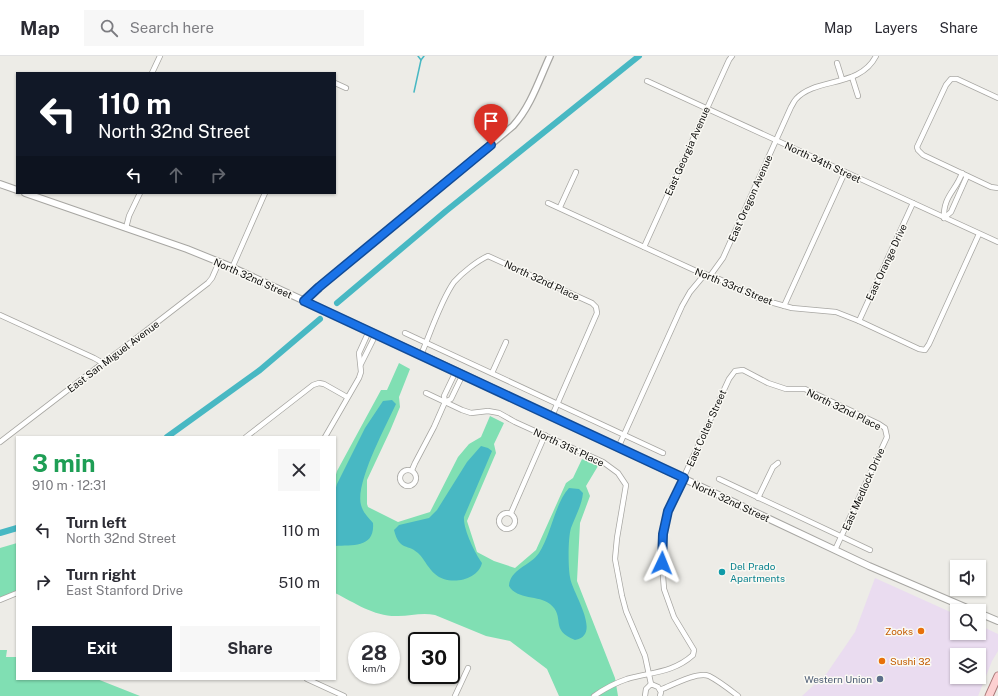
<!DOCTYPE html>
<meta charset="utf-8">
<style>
body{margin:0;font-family:"Public Sans",sans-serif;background:#f7f7f7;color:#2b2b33;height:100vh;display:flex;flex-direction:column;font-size:15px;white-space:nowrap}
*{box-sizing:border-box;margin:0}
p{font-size:13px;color:#7c7c81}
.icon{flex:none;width:22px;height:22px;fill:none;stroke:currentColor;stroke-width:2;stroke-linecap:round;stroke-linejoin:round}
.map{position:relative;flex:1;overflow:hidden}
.side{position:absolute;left:16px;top:380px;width:320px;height:244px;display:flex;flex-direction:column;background:#fff;border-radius:0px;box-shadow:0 1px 3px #0004}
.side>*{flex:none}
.hud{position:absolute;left:16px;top:16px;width:320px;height:122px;border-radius:0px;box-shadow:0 1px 3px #0004;background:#111827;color:#fff;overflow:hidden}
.buttons{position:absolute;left:950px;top:504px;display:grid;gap:8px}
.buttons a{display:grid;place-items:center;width:36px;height:36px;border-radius:0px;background:#fff;box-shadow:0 1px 3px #0004;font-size:20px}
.speed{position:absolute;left:348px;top:576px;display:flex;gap:8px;font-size:20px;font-weight:700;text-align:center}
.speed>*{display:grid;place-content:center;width:52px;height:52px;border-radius:50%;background:#fff;box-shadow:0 1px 3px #0004;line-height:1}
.speed small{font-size:10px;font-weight:400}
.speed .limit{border:2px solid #111;border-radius:6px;background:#fff;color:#111}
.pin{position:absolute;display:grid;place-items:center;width:34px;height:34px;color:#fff;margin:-41px -17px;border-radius:50% 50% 50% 0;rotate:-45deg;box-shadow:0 0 4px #0007}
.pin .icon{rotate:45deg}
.me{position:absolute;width:44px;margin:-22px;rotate:2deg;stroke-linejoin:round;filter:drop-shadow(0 0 3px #0008)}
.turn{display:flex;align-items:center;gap:14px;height:84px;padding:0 16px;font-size:18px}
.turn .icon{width:52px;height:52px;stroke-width:2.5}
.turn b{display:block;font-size:28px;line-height:34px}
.lanes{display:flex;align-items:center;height:38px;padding:0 16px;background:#0003;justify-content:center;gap:20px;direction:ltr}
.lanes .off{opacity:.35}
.round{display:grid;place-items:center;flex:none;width:42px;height:42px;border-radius:0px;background:#f7f7f7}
.headline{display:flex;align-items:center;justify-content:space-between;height:68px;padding:0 16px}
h1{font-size:24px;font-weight:700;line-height:30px;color:#1e9e55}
.button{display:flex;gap:8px;margin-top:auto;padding:8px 16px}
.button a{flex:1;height:46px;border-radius:0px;background:#111827;color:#fff;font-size:16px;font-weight:700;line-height:46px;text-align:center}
.button a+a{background:#f7f7f7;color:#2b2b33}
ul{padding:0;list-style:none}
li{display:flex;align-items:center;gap:12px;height:52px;padding:0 16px}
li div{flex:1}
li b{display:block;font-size:15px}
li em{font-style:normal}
header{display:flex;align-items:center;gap:24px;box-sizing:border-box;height:56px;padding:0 20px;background:#fff;border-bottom:1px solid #e1e1e2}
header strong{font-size:19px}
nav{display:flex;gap:22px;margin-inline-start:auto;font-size:14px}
.search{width:280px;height:36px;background:#f7f7f7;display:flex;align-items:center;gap:10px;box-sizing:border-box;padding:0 14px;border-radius:0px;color:#7c7c81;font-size:15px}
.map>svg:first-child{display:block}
.commercial{fill:#eadcf0;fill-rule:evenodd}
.green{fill:#80dfb3}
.water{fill:#48b8c3}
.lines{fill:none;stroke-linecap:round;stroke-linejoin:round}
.stream{stroke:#48b8c3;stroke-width:1.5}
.canal{stroke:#48b8c3;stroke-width:6}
.minor-casing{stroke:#a7a6a2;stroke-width:6}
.tertiary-casing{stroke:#a7a6a2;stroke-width:8}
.secondary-casing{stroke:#a7a6a2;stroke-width:8}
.primary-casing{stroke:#a87778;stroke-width:9}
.minor{stroke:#fff;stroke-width:4.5}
.tertiary{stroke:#fff;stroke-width:5.5}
.secondary{stroke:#fff;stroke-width:6}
.primary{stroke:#fdd0d1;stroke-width:7}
.route-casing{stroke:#114b97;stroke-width:10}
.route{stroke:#1a73e8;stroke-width:7}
.culture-dot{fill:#0f9aa8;stroke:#faf9f4;stroke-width:1.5}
.food-dot{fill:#e8710a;stroke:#faf9f4;stroke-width:1.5}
.service-dot{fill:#5c6f8a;stroke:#faf9f4;stroke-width:1.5}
.labels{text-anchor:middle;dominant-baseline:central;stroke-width:3;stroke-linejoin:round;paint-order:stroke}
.street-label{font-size:10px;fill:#0c0c0b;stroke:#faf9f4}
.culture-label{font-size:10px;fill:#0d838f;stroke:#faf9f4;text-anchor:start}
.food-label{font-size:10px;fill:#c56008;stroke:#faf9f4;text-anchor:end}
.service-label{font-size:10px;fill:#4e5e75;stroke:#faf9f4;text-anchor:end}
</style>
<header>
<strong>Map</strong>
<div class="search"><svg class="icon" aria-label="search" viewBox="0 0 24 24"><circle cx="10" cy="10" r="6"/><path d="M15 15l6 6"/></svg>Search here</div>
<nav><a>Map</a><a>Layers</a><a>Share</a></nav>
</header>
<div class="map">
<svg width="998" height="640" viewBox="0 0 998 640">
<rect width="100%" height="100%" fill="#edece7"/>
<path class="commercial" d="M875,522L957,559V577H979V569L998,578V595L992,605L978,640H802L827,617L855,576ZM957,599H979V621H957Z"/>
<g class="green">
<path d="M399,307L410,313L399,341L400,351L390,375L367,424V448L368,451L398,466L430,456L458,401L469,388L481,381L490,360L504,367L494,388L496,397L467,465L477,496L494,505L515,512L536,494L566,427L573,422L582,403L598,410L586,430L590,440L580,467L577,525L615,622L618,640H559L547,613L510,585L486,580L435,559C422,556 411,560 398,560C375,561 355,547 335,537V422L337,415L381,334H387Z"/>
<path d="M17,487V534L0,544V492Z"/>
<path d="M0,594H7L6,601H17V623H97L140,640H0Z"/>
</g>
<g class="water">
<path d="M392,344L396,348C386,370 355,427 361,449C363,457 369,462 373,467C375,492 353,489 335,490V435L337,428L365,372L383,345Z"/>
<path d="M481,390L488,392L492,395L464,461C463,473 475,497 482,507C478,525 448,530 435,518C429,513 425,505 420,499C408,486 400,497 394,474L399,469L429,462L437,454L467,406Z"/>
<path d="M569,432L579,433L583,437C582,449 575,461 571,472C568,481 568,511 570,521C572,537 603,579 575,584C549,574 566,561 550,548C539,539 517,544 509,530C510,513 530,510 539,497C551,479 555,447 569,432Z"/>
</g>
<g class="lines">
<g class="stream">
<path d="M418,0L421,4"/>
<path d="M414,36L421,4L424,0"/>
</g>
<g class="canal">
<path d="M337,247L446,155L639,0"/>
<path d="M167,381L260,314L320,263"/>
<path d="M0,477L17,472"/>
</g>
<defs>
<g id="minor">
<path d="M837,7L842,23"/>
<path d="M152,17L160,0"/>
<path d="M852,21L858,40"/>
<path d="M647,25L998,186"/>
<path d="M335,27L346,32"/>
<path d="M998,42L957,23H951L946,29L917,91L918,94L923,99L991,131L998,132"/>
<path d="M548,147L694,214L719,223L758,242L774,247L792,252L836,256L859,265L919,293L925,294L929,288L979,178"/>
<path d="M560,151L576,116"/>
<path d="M944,162C943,140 956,135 962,117"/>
<path d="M944,162L951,156L967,120"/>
<path d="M126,172L129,160L140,137"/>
<path d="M644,191L729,4L732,0"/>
<path d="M232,212L265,137"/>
<path d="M710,220L723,202L791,51C793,48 794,45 796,43C816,21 860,32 876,0"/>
<path d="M784,250L845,116"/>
<path d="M0,259L94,302L103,307"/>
<path d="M859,265L913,147"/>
<path d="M405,277L663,397"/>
<path d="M421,299C430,278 441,244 454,226C462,217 477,205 488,200L592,247L596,251L597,257L552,360"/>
<path d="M361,308L376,278"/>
<path d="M492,317L506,286"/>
<path d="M426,337L462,354L471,357L488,355L499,357L515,366L603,406L618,417L626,429L617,482L615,503L622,540L626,555L645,600L651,628"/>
<path d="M445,346L451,343L463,318"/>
<path d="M246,381L313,329L319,327L324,328L347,341"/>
<path d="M325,381L359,322L361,316L359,297L369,275"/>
<path d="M0,386L103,307L125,291L208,227L212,222L219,206"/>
<path d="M618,392L682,250L690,236L705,218"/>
<circle cx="408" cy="422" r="8"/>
<path d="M412,414L415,407L434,371L445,346L444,340L456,315"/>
<path d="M719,423L870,494"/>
<path d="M758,442L773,411L778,407"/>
<circle cx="507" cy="465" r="8"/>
<path d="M511,457L545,379"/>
<path d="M0,544L17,537"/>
<path d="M307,623L344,640"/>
<path d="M660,634C672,629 698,615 709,620C719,625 729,633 738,640"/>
<path d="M455,640L468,612"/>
<path d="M594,640C604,633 615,627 627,623C651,616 673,617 693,599L694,594L674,561L664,533L662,507L663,478L668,455L729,323L735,315L743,314L768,327L786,333H805L879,368L885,372L887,381L835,494"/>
<path d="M645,640L646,633L651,628L658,631L661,636L660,640"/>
</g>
<path id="tertiary" d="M304,245L319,231L513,70C531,50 539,24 550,0"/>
<g id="secondary">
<path d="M0,128L17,134"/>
<path d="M25,137L187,193L229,210L456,315L869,510L974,555"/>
<path d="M979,557L998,565"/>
</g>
<path id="primary" d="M989,640L998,620"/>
</defs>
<use href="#minor" class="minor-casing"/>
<use href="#tertiary" class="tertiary-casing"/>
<use href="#secondary" class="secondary-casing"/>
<use href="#primary" class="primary-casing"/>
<use href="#minor" class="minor"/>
<use href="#tertiary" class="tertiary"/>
<use href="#secondary" class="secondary"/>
<use href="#primary" class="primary"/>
</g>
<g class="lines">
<defs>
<path id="route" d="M491,89L319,231L304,245L684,422L668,455L663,478L662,507"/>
</defs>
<use href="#route" class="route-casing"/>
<use href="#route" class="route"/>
</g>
<circle class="culture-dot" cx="722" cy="516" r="4"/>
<g class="food-dot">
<circle cx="921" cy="575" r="4"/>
<circle cx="882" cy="605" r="4"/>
</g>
<circle class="service-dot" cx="880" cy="623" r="4"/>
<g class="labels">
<g class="street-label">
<text transform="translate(687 95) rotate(-66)">East Georgia Avenue</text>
<text transform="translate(823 106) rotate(25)">North 34th Street</text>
<text transform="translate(750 142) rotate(-66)">East Oregon Avenue</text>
<text transform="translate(886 206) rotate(-65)">East Orange Drive</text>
<text transform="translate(253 222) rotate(24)">North 32nd Street</text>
<text transform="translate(542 224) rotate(25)">North 32nd Place</text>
<text transform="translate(734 230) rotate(22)">North 33rd Street</text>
<text transform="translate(113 300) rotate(-37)">East San Miguel Avenue</text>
<text transform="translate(844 353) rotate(26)">North 32nd Place</text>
<text transform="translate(706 372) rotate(-66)">East Colter Street</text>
<text transform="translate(569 391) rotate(25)">North 31st Place</text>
<text transform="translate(863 433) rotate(-66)">East Medlock Drive</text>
<text transform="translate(731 445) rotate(25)">North 32nd Street</text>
</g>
<g class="culture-label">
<text x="730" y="510">Del Prado<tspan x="730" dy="12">Apartments</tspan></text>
</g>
<g class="food-label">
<text x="913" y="575">Zooks</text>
<text x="890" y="605" text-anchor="start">Sushi 32</text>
</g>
<g class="service-label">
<text x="872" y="623">Western Union</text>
</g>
</g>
</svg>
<div class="buttons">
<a><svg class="icon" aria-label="sound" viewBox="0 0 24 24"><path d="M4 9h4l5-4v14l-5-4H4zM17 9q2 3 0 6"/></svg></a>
<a><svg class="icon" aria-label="search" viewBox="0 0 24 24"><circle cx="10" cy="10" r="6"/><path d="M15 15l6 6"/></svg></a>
<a><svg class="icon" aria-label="layers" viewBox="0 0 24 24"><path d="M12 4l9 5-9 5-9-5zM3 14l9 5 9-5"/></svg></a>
</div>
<div class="speed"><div>28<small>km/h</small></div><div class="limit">30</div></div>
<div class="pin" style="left:491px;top:89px;background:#d93025"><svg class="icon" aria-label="arrive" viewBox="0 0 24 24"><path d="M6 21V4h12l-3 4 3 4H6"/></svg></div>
<svg class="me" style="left:662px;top:507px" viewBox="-20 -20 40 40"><path d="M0-17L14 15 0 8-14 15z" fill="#1a73e8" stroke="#fff" stroke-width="4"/></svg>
<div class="hud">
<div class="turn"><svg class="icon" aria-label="left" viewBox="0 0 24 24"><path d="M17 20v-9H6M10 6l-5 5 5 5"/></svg><div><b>110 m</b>North 32nd Street</div></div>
<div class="lanes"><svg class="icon" aria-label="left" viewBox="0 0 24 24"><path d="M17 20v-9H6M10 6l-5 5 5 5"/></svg><svg class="icon off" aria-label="ahead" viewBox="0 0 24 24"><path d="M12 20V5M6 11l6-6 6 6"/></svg><svg class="icon off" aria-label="right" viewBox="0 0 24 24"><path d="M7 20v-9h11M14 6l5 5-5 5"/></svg></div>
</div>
<section class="side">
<div class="headline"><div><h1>3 min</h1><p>910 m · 12:31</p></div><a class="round"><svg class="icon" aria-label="close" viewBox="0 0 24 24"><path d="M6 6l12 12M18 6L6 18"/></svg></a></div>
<ul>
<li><svg class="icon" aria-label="left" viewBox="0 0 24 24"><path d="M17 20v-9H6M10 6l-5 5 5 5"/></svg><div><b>Turn left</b><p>North 32nd Street</p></div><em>110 m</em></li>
<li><svg class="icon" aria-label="right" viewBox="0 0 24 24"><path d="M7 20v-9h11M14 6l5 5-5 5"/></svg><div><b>Turn right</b><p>East Stanford Drive</p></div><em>510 m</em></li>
</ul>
<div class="button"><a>Exit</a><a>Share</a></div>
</section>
</div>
